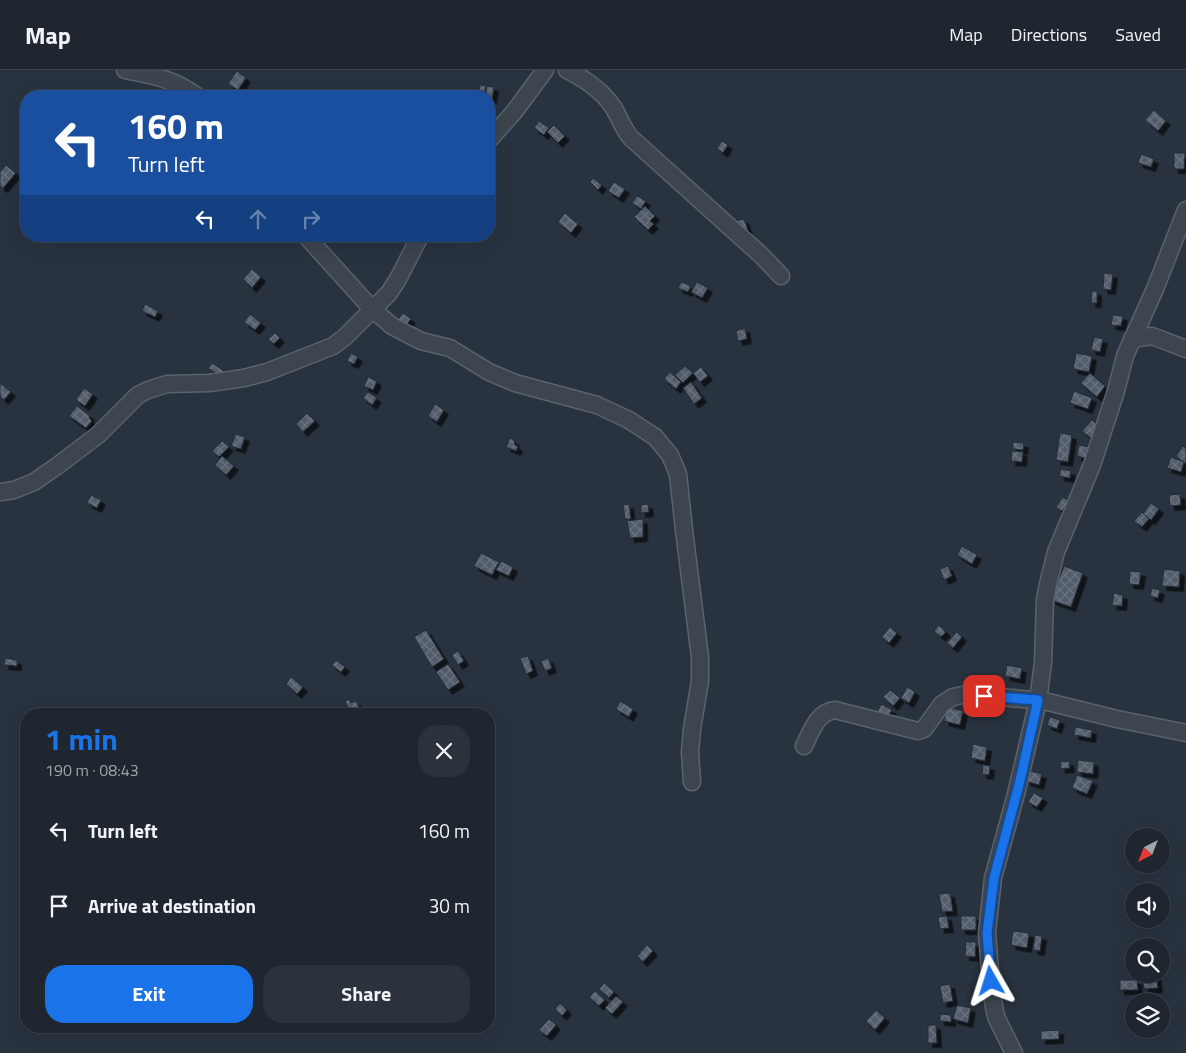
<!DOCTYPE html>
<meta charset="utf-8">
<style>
body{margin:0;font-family:"Titillium Web",sans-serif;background:#2c323b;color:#f1f3f6;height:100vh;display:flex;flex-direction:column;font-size:19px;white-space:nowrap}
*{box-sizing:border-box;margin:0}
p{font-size:16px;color:#a1a5aa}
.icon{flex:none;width:28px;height:28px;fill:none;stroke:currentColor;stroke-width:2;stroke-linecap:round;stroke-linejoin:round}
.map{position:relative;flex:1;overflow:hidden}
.details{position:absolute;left:20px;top:638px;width:475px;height:325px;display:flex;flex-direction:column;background:#1f262f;border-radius:20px;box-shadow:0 5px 20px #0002,0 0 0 1px #3c434b}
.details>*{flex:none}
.guide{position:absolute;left:20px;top:20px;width:475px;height:152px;border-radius:20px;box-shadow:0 5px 20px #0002,0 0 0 1px #3c434b;background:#1a4fa0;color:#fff;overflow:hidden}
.needle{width:32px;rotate:222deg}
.fabs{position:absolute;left:1125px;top:758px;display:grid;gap:10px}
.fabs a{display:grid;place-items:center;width:45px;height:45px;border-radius:50%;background:#1f262f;box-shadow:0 5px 20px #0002,0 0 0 1px #3c434b;font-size:25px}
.pin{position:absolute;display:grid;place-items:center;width:42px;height:42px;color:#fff;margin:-21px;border-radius:10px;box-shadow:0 2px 8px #0006}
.me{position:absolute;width:55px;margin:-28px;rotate:354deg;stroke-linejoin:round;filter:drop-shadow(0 0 4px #0008)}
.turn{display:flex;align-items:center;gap:18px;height:105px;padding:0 25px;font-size:22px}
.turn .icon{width:65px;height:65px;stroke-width:2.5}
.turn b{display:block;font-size:35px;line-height:42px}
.lanes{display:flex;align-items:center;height:48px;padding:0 25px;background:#0003;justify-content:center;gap:25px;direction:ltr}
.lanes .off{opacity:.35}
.round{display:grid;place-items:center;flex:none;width:52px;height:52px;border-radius:20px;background:#2c323b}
.overview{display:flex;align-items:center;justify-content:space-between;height:85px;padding:0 25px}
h1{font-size:30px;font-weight:700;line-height:38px;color:#1a73e8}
.action{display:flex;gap:10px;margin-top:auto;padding:10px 25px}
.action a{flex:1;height:58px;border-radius:20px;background:#1a73e8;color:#fff;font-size:20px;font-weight:700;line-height:58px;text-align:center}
.action a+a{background:#2c323b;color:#f1f3f6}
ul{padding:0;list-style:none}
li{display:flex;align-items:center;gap:15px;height:75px;padding:0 25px}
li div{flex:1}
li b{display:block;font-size:19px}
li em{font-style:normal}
header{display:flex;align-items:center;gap:30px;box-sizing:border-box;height:70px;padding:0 25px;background:#1f262f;border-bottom:1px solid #3c434b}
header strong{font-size:24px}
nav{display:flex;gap:28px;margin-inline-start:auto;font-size:18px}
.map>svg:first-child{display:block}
.building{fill:url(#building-cross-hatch);stroke:#232c37;filter:url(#shadow)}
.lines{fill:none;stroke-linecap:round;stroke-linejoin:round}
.minor-casing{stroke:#5a636d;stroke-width:19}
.minor{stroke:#3d454f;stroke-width:16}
.route-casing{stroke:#114b97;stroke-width:12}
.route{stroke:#1a73e8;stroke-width:9}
</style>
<header>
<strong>Map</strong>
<nav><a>Map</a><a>Directions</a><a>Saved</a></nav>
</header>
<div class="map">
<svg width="1186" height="983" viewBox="0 0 1186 983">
<defs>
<pattern id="building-cross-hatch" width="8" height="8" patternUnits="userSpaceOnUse" patternTransform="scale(1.25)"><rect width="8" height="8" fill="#525c6a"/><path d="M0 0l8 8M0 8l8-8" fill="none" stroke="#69727e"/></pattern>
<filter id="shadow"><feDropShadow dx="4.5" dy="4.5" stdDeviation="0" flood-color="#0009"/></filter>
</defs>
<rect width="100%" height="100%" fill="#29333f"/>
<g class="building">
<path d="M237,1L246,8L238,20L228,14Z"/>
<path d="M480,15L486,16L484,26H478Z"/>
<path d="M487,16L494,17L492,29H489V26H485Z"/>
<path d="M1154,40L1166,51L1158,61L1145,50Z"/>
<path d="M539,51L549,58L544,65L534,58Z"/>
<path d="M554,55L565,66L558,73L547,62Z"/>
<path d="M722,71L728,75L723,83L717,78Z"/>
<path d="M1174,83H1185L1184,99H1174Z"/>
<path d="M1141,84L1154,89L1151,97L1138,93Z"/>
<path d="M6,95L16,103L3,118L0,116V102Z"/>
<path d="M593,108L602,115L598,120L590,112Z"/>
<path d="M614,112L625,119L619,128L608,121Z"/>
<path d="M637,126L646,131L641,139L632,133Z"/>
<path d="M645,136L655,146L650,151L654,154L648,160L634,147Z"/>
<path d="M565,143L578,154L571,163L558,152Z"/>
<path d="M744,149L748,160L739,163L736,151Z"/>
<path d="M252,199L261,207L252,218L243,209Z"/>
<path d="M1104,203L1113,204L1111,220L1103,219Z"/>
<path d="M681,212L691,216L688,222L678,218Z"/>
<path d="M697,212L708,218L702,228L691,222Z"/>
<path d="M1092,221H1097V233H1091Z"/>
<path d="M145,234L158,241L155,247L142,241Z"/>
<path d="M403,243L411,249L403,259L395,253Z"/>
<path d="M250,244L261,253L255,260L244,252Z"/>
<path d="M1113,245L1123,246L1121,256L1111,255Z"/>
<path d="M745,258L747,269L738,271L736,261Z"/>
<path d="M275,263L280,268L274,274L268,269Z"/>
<path d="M1094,267L1103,269L1100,282L1091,280Z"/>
<path d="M351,283L358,287L354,294L347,291Z"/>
<path d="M1076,283L1092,286L1089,302L1073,299Z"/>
<path d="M212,293L224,301L220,306L208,298Z"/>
<path d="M685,296L693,303L683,313L675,305Z"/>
<path d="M701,297L708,306L700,312L693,303Z"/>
<path d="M670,302L681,312L676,319L664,309Z"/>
<path d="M1090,303L1105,316L1097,327L1081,313Z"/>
<path d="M368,307L377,311L373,320L364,316Z"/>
<path d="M691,312L702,328L694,334L683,318Z"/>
<path d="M0,313L11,322L4,330L0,326Z"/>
<path d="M84,318L93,324L85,336L76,330Z"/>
<path d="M1074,321L1092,328L1088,339L1070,333Z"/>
<path d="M368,322L377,328L372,335L363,328Z"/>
<path d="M435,334L444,340L437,352L428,346Z"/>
<path d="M77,336L90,346L89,348L92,351L86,358L69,346Z"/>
<path d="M307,343L315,351L303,362L296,354Z"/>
<path d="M1092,350L1101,358L1092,369L1082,361Z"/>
<path d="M1060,363L1072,365L1068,392L1056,390Z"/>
<path d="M236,364L245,367L241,379L231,376Z"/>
<path d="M510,368L515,371L514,374L518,377L516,381L506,377Z"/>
<path d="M222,371L229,377L219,387L212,381Z"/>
<path d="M1013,372L1024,373L1023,380L1013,379Z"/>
<path d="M1079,375L1095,378L1092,390L1077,386Z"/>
<path d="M1183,376L1186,378V394L1176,386Z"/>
<path d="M1012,381L1023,382L1022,392L1011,391Z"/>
<path d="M222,386L234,396L226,405L215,395Z"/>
<path d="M1171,387L1184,392L1181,402L1167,398Z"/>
<path d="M1061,399L1071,401L1070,408L1059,406Z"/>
<path d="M1180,424L1181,435L1170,436L1169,425Z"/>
<path d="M91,425L101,430L97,438L87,433Z"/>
<path d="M1063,427L1069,431L1062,441L1056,437Z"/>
<path d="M1151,433L1159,439L1151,450L1143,444Z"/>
<path d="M629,434L631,449H625L623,435Z"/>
<path d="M648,434L649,442L641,443V435Z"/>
<path d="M1142,442L1149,449L1142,457L1134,451Z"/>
<path d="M643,449V467L630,468L627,451Z"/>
<path d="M962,476L977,485L972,494L957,485Z"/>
<path d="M481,483L499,492L492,505L474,496Z"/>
<path d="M501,491L513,497L509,506L496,500Z"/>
<path d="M948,496L952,506L944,510L940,499Z"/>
<path d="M1064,496L1083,503L1071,537L1051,530Z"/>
<path d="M1164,499L1180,501L1179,517L1162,516Z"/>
<path d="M1130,501L1141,502L1139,515L1129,514Z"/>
<path d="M1152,518L1160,520L1158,528L1150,526Z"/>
<path d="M1114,523L1123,525L1122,536L1112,535Z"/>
<path d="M939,555L946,562L941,567L934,561Z"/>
<path d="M890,557L897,563L889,573L882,567Z"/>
<path d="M426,560L444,589L432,597L414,567Z"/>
<path d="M957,562L962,567L953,578L947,573Z"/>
<path d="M458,581L464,591L458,595L452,585Z"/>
<path d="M528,586L533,601L526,604L520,588Z"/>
<path d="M5,588L17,590V596L4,595Z"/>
<path d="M548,588L552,598L545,601L541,591Z"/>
<path d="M336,590L345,597L341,602L332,595Z"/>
<path d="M448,594L460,612L448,620L436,602Z"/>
<path d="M1007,595L1022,598L1020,609L1005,606Z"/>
<path d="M291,607L303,617L297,624L286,614Z"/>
<path d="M907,617L915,622L909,633L901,628Z"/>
<path d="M890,620L900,628L893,636L883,627Z"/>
<path d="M349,629L351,633L356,631L359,637L349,640L345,631Z"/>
<path d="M620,631L633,639L629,647L616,639Z"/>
<path d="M881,634L892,640L887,648L877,643Z"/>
<path d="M947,637L963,641L960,655L944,651Z"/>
<path d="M1050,647L1060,650L1057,659L1047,655Z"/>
<path d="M1075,657L1092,660L1091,668L1074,665Z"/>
<path d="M973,674L987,677L985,691L971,688Z"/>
<path d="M1078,690L1094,692L1093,704L1077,702Z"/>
<path d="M1069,691L1070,698L1061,699L1060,692Z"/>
<path d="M983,695L990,696L989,705L982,704Z"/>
<path d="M1029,701L1042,704L1039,715L1026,711Z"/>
<path d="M1077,705L1093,711L1087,724L1072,718Z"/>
<path d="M1034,723L1043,728L1037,737L1028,732Z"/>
<path d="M950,823L953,841L942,842L939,824Z"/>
<path d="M947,846L949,858L940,859L938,847Z"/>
<rect x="961" y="846" width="15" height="14"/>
<path d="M1013,861L1029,863L1027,878L1011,875Z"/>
<path d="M1035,865L1042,866L1040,881L1033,880Z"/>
<path d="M966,872H976L975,887L965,886Z"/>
<path d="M647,875L653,881L643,892L637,886Z"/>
<path d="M1143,904H1156L1158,918L1144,919Z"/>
<path d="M1120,910H1137L1138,920H1120Z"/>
<path d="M604,913L614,922L609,928L599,919Z"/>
<path d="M950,914L953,931L943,933L940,916Z"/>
<path d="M595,921L605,930L599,936L589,927Z"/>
<path d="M616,926L623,932L612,944L605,938Z"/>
<path d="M560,933L567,940L562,946L555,939Z"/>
<path d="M957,935L971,938L968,953L953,949Z"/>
<path d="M876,940L885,948L875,960L866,951Z"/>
<path d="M940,944L951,945V952L940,951Z"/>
<path d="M549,949L556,955L547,966L539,960Z"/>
<path d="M928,955H936L937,973H928Z"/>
<path d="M1059,960V969L1041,970V961Z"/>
</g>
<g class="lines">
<defs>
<g id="minor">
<path d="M125,0C152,5 174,9 197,26"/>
<path d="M567,0C585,9 602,20 613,37C620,48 623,59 631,68L762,186L781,206"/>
<path d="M489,70L514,42L545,0"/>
<path d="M306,166L372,239L392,256L421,271L450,278L489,302L515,313L597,335L629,350L655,367L670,385L678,404L684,460L700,587V611L692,659L690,682L692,712"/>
<path d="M1132,269L1152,266L1186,279"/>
<path d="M0,422L14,420L34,412L57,396L98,365L138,325L148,320L167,314L209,313L244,308L267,302L333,276L345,267L389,223L398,209L420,166"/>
<path d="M804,676C811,662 817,642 835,640L918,661L924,659L942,634L953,627L967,624L1044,631L1117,649L1186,663"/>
<path d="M1014,983L997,949L995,942L992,925L987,863L993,808L1016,724L1038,631L1043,593L1045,530L1048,514L1056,482L1092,395L1116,321L1125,286L1155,219L1186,140"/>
</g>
</defs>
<use href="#minor" class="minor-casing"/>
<use href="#minor" class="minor"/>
</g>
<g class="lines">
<defs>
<path id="route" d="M984,626L1038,630L1020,711L994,808L987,863L991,911"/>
</defs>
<use href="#route" class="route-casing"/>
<use href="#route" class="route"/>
</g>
</svg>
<div class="fabs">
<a><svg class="needle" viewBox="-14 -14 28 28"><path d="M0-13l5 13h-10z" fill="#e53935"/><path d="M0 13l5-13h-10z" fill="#a1a5aa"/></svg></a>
<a><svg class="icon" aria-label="sound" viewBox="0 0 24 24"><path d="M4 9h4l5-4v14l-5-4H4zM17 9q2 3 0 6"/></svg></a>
<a><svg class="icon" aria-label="search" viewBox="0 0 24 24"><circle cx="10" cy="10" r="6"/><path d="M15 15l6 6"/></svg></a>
<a><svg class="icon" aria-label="layers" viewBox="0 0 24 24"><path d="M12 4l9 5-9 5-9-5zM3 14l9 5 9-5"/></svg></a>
</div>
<div class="pin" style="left:984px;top:626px;background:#d93025"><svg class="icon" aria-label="arrive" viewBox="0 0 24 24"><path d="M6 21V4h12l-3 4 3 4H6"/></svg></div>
<svg class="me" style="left:991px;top:911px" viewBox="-20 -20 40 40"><path d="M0-17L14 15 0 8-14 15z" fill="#1a73e8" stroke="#fff" stroke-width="4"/></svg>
<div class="guide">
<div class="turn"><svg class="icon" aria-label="left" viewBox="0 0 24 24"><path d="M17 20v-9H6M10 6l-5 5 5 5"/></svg><div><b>160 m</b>Turn left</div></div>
<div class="lanes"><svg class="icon" aria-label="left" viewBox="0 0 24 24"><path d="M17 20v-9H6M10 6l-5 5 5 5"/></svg><svg class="icon off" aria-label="ahead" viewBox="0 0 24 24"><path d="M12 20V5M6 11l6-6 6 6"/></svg><svg class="icon off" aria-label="right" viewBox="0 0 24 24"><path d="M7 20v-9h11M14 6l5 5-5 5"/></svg></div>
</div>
<section class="details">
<div class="overview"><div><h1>1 min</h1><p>190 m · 08:43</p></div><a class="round"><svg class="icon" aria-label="close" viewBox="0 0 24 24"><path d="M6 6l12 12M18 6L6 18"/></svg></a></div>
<ul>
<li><svg class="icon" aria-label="left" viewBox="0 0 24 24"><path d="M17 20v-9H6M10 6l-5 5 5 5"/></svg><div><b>Turn left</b></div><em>160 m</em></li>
<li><svg class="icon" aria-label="arrive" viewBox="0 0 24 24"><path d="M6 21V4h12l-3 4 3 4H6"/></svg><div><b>Arrive at destination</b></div><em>30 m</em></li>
</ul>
<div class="action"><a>Exit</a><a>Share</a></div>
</section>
</div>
